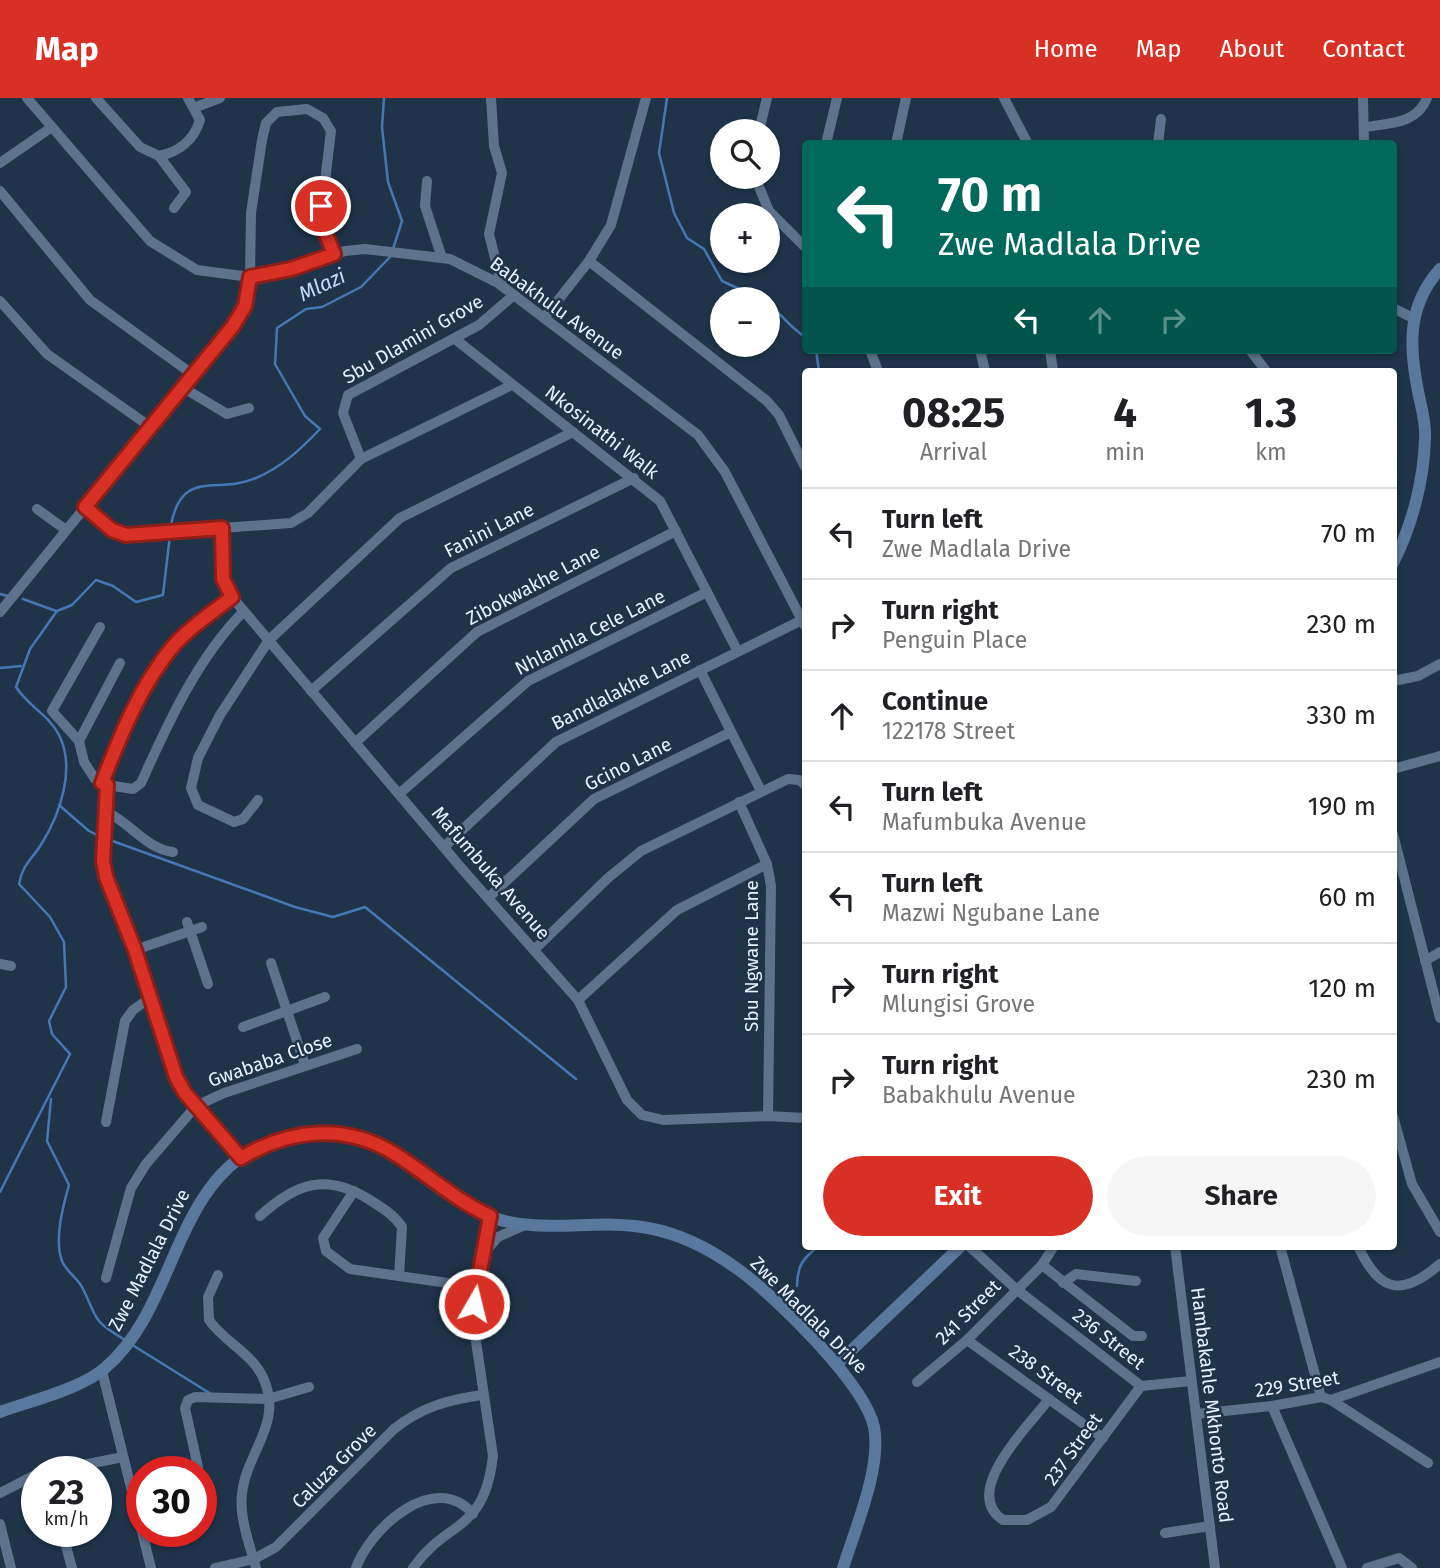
<!DOCTYPE html>
<meta charset="utf-8">
<style>
body{margin:0;font-family:"Fira Sans",sans-serif;background:#f6f6f6;color:#202124;height:100vh;display:flex;flex-direction:column;font-size:26px;white-space:nowrap}
*{box-sizing:border-box;margin:0}
p{font-size:23px;color:#757577}
.icon{flex:none;width:38px;height:38px;fill:none;stroke:currentColor;stroke-width:2;stroke-linecap:round;stroke-linejoin:round}
.map{position:relative;flex:1;overflow:hidden}
.sheet{position:absolute;left:802px;top:270px;width:595px;height:882px;display:flex;flex-direction:column;background:#fff;border-radius:7px;box-shadow:0 2px 5px #0004}
.sheet>*{flex:none}
.banner{position:absolute;left:802px;top:42px;width:595px;height:214px;border-radius:7px;box-shadow:0 2px 5px #0004;background:#00695c;color:#fff;overflow:hidden}
.tools{position:absolute;left:710px;top:21px;display:grid;gap:14px}
.tools a{display:grid;place-items:center;width:70px;height:70px;border-radius:50%;background:#fff;box-shadow:0 2px 5px #0004;font-size:35px}
.speed{position:absolute;left:21px;top:1358px;display:flex;gap:14px;font-size:35px;font-weight:700;text-align:center}
.speed>*{display:grid;place-content:center;width:91px;height:91px;border-radius:50%;background:#fff;box-shadow:0 2px 5px #0004;line-height:1}
.speed small{font-size:18px;font-weight:400}
.speed .limit{border:10px solid #d22;background:#fff;color:#111}
.pin{position:absolute;display:grid;place-items:center;width:60px;height:60px;color:#fff;margin:-30px;border:4px solid #fff;border-radius:50%;box-shadow:0 2px 7px #0007}
.me{position:absolute;width:77px;margin:-38px;rotate:8deg;stroke-linejoin:round;filter:drop-shadow(0 0 5px #0008)}
.turn{display:flex;align-items:center;gap:24px;height:147px;padding:0 21px;font-size:32px}
.turn .icon{width:91px;height:91px;stroke-width:2.5}
.turn b{display:block;font-size:49px;line-height:60px}
.lanes{display:flex;align-items:center;height:66px;padding:0 21px;background:#0003;justify-content:center;gap:35px;direction:ltr}
.lanes .off{opacity:.35}
.eta{display:flex;justify-content:space-evenly;align-items:center;height:119px;text-align:center}
.eta b{font-size:42px;font-weight:700;line-height:49px}
.cta{display:flex;gap:14px;margin-top:auto;padding:14px 21px}
.cta a{flex:1;height:80px;border-radius:42px;background:#d93025;color:#fff;font-size:28px;font-weight:700;line-height:80px;text-align:center}
.cta a+a{background:#f6f6f6;color:#202124}
ul{padding:0;list-style:none}
li{display:flex;align-items:center;gap:21px;height:91px;padding:0 21px;border-top:2px solid #e0e0e0}
li div{flex:1}
li b{display:block;font-size:26px}
li em{font-style:normal}
header{display:flex;align-items:center;gap:42px;box-sizing:border-box;height:98px;padding:0 35px;background:#d93025;color:#fff}
header strong{font-size:33px}
nav{display:flex;gap:38px;margin-inline-start:auto;font-size:24px}
.map>svg:first-child{display:block}
.lines{fill:none;stroke-linecap:round;stroke-linejoin:round}
.stream{stroke:#4479b6;stroke-width:2.5}
.street{stroke:#5d728c;stroke-width:10}
.secondary{stroke:#59789d;stroke-width:12}
.route-casing{stroke:#8d1f18;stroke-width:18}
.route{stroke:#d93025;stroke-width:12}
.labels{text-anchor:middle;dominant-baseline:central;stroke-width:5;stroke-linejoin:round;paint-order:stroke}
.street-label{font-size:19px;fill:#e8f2fe;stroke:#1f3349}
.water-label{font-size:21px;font-style:italic;fill:#c1ddff;stroke:#1f3349}
</style>
<header>
<strong>Map</strong>
<nav><a>Home</a><a>Map</a><a>About</a><a>Contact</a></nav>
</header>
<div class="map">
<svg width="1440" height="1470" viewBox="0 0 1440 1470">
<rect width="100%" height="100%" fill="#1f3349"/>
<g class="lines">
<g class="stream">
<path d="M384,0L382,29L388,84L402,123L393,151"/>
<path d="M667,0L659,55L674,115L687,140L704,151L722,183L761,201"/>
<path d="M768,205C782,217 790,229 805,239"/>
<path d="M816,252L819,273"/>
<path d="M171,427C182,369 218,397 256,380C282,369 301,351 320,331L305,318L275,266L277,230L306,211L322,209L361,189L392,157"/>
<path d="M0,496L8,498"/>
<path d="M23,501L56,513"/>
<path d="M0,570L21,568"/>
<path d="M59,707L89,733L101,739"/>
<path d="M107,741L295,809L333,819L365,809L576,981"/>
<path d="M51,1001L47,1043L69,1087C63,1108 54,1142 62,1163C66,1173 77,1180 82,1189C99,1222 90,1221 125,1242"/>
<path d="M0,1094L70,956L52,936L49,923L66,889L64,844L50,819L19,786C23,765 32,762 42,745C60,716 76,670 59,637C49,617 28,608 16,589L30,551L57,513L72,507L96,482L113,488L136,504L163,497L170,437"/>
<path d="M797,1188C797,1168 803,1160 819,1148"/>
<path d="M134,1248L211,1296"/>
</g>
<g class="street">
<path d="M27,0L150,143L197,172L250,179L291,171L345,153L365,151L450,161L498,185L698,337L725,374L805,528"/>
<path d="M96,0L140,49L159,58C179,54 194,42 200,22L188,0"/>
<path d="M491,0L494,48L502,75L489,136L502,188"/>
<path d="M1004,0L1028,46"/>
<path d="M1363,0L1364,46"/>
<path d="M196,9L220,0"/>
<path d="M1366,29C1390,25 1417,26 1427,0"/>
<path d="M759,33L767,0"/>
<path d="M826,46L837,0"/>
<path d="M896,46L906,0"/>
<path d="M1158,46L1161,21"/>
<path d="M159,58L186,94L174,110"/>
<path d="M0,65L52,29"/>
<path d="M755,79L769,113L805,149"/>
<path d="M427,83L425,108L442,160"/>
<path d="M0,93L90,202L192,276"/>
<path d="M589,163L767,303L779,317L805,369"/>
<path d="M0,203L47,256L149,328"/>
<path d="M1393,210L1413,220"/>
<path d="M544,220L589,163L611,127L646,0"/>
<path d="M455,241L660,403L737,552"/>
<path d="M870,252L878,273"/>
<path d="M980,252L985,273"/>
<path d="M1050,252L1053,273"/>
<path d="M1250,252L1266,273"/>
<path d="M182,289L227,316L249,310"/>
<path d="M361,361L343,315L348,297L479,227L514,197"/>
<path d="M85,409L112,432L126,437L291,425L308,415L361,361L512,287"/>
<path d="M37,411L66,432"/>
<path d="M222,430L223,481L232,499L463,772L578,902L627,1002L642,1017L663,1022L768,1018L805,1020"/>
<path d="M0,514L241,217L250,179L251,115L262,42L266,25L277,14L307,11L323,20L331,33L321,117L334,156"/>
<path d="M100,529L52,613L79,643L84,664L95,681L107,687L133,691L141,685C168,625 197,561 243,514"/>
<path d="M700,572L761,693"/>
<path d="M1393,583L1418,578L1440,566"/>
<path d="M311,593L451,470L634,380"/>
<path d="M79,643L120,565"/>
<path d="M355,645L477,534L676,433"/>
<path d="M1393,671L1440,658"/>
<path d="M102,685C120,638 141,586 174,547C190,529 213,514 232,499"/>
<path d="M107,687L103,763L106,779L135,852L176,979L185,995L241,1060"/>
<path d="M399,696L528,583L707,494"/>
<path d="M258,702L243,721L234,724L198,707L191,690L198,660L220,617L269,542L400,420L573,334"/>
<path d="M739,704L767,766L771,788L768,1018"/>
<path d="M105,713C131,725 145,750 173,754"/>
<path d="M1393,736L1440,920"/>
<path d="M445,748L556,644L802,522"/>
<path d="M488,800L594,701L731,634"/>
<path d="M187,824L208,886"/>
<path d="M135,852L202,829"/>
<path d="M534,852L608,780L641,753L788,681L799,682L805,687"/>
<path d="M1425,863L1440,854"/>
<path d="M271,865L305,967"/>
<path d="M0,866L11,868"/>
<path d="M578,902L677,812L767,766"/>
<path d="M243,929L325,899"/>
<path d="M1393,1018L1412,1086L1440,1134"/>
<path d="M106,1024L125,923L133,912L150,900"/>
<path d="M354,1093L323,1140L326,1153L350,1171L476,1189"/>
<path d="M260,1118C297,1084 328,1074 373,1104C384,1111 395,1118 402,1129L399,1178"/>
<path d="M969,1148L1016,1191L1141,1288L1191,1283"/>
<path d="M1175,1148L1215,1470"/>
<path d="M1280,1148L1321,1299"/>
<path d="M1358,1148C1379,1194 1401,1200 1440,1166"/>
<path d="M484,1155L498,1139L525,1127"/>
<path d="M1042,1167L1133,1238H1142"/>
<path d="M218,1177L208,1199L209,1222C225,1245 254,1256 264,1282C283,1326 246,1355 242,1396C239,1419 250,1448 256,1470"/>
<path d="M106,1180L131,1090L146,1066L196,1008L224,995L357,951"/>
<path d="M1063,1185L1076,1176L1136,1183"/>
<path d="M967,1242L1103,1340"/>
<path d="M102,1273L151,1470"/>
<path d="M917,1284L967,1242L1042,1167L1054,1148"/>
<path d="M1049,1301C1029,1328 960,1394 1003,1422H1027L1051,1409L1141,1288"/>
<path d="M1331,1302L1428,1365"/>
<path d="M1272,1308L1342,1470"/>
<path d="M1196,1316L1272,1308L1321,1299L1331,1302L1440,1264"/>
<path d="M198,1369L185,1310L188,1302L195,1299L268,1301L309,1289"/>
<path d="M48,1374L123,1359"/>
<path d="M0,1395L37,1376"/>
<path d="M0,1426L11,1470"/>
<path d="M62,1433L72,1470"/>
<path d="M1165,1435L1210,1428"/>
<path d="M215,1470L254,1461L276,1449L394,1331C422,1309 447,1302 482,1297"/>
<path d="M356,1470C371,1429 435,1372 473,1416"/>
<path d="M413,1470C447,1421 484,1436 493,1358L473,1223L476,1189L490,1118"/>
<path d="M1367,1470L1399,1460L1412,1470"/>
</g>
<g class="secondary">
<path d="M1393,465C1412,428 1424,382 1425,340C1426,326 1422,312 1419,298C1409,251 1406,209 1440,171"/>
<path d="M837,1266L961,1148"/>
<path d="M0,1314C30,1303 81,1291 105,1270C181,1206 171,1073 280,1040C379,1010 414,1091 491,1119C540,1137 597,1120 648,1130C681,1136 712,1152 739,1172C776,1199 865,1286 874,1329C882,1369 855,1431 843,1470"/>
</g>
</g>
<g class="lines">
<defs>
<path id="route" d="M321,108L322,127L334,156L291,171L250,179L245,208L233,228L85,409L112,432L126,437L222,430L223,481L232,499C212,515 190,529 174,547C141,586 120,638 102,685L107,687L103,763L106,779L135,852L176,979L185,995L241,1060C289,1031 345,1025 395,1056C427,1076 455,1102 490,1118L474,1206"/>
</defs>
<use href="#route" class="route-casing"/>
<use href="#route" class="route"/>
</g>
<g class="labels">
<g class="street-label">
<text transform="translate(557 210) rotate(36)">Babakhulu Avenue</text>
<text transform="translate(413 241) rotate(-30)">Sbu Dlamini Grove</text>
<text transform="translate(602 334) rotate(38)">Nkosinathi Walk</text>
<text transform="translate(489 432) rotate(-27)">Fanini Lane</text>
<text transform="translate(533 487) rotate(-28)">Zibokwakhe Lane</text>
<text transform="translate(590 534) rotate(-27)">Nhlanhla Cele Lane</text>
<text transform="translate(621 592) rotate(-27)">Bandlalakhe Lane</text>
<text transform="translate(628 666) rotate(-27)">Gcino Lane</text>
<text transform="translate(491 775) rotate(49)">Mafumbuka Avenue</text>
<text transform="translate(751 858) rotate(-90)">Sbu Ngwane Lane</text>
<text transform="translate(270 962) rotate(-19)">Gwababa Close</text>
<text transform="translate(149 1162) rotate(-63)">Zwe Madlala Drive</text>
<text transform="translate(968 1214) rotate(-45)">241 Street</text>
<text transform="translate(809 1217) rotate(45)">Zwe Madlala Drive</text>
<text transform="translate(1109 1241) rotate(38)">236 Street</text>
<text transform="translate(1046 1276) rotate(36)">238 Street</text>
<text transform="translate(1297 1286) rotate(-9)">229 Street</text>
<text transform="translate(1212 1307) rotate(83)">Hambakahle Mkhonto Road</text>
<text transform="translate(1073 1351) rotate(-54)">237 Street</text>
<text transform="translate(334 1368) rotate(-45)">Caluza Grove</text>
</g>
<g class="water-label">
<text transform="translate(322 187) rotate(-25)">Mlazi</text>
</g>
</g>
</svg>
<div class="tools">
<a><svg class="icon" aria-label="search" viewBox="0 0 24 24"><circle cx="10" cy="10" r="6"/><path d="M15 15l6 6"/></svg></a>
<a>+</a>
<a>−</a>
</div>
<div class="speed"><div>23<small>km/h</small></div><div class="limit">30</div></div>
<div class="pin" style="left:321px;top:108px;background:#d93025"><svg class="icon" aria-label="arrive" viewBox="0 0 24 24"><path d="M6 21V4h12l-3 4 3 4H6"/></svg></div>
<svg class="me" style="left:474px;top:1206px" viewBox="-20 -20 40 40"><circle r="17" fill="#d93025" stroke="#fff" stroke-width="3"/><path d="M0-11L8 9 0 5-8 9z" fill="#fff"/></svg>
<div class="banner">
<div class="turn"><svg class="icon" aria-label="left" viewBox="0 0 24 24"><path d="M17 20v-9H6M10 6l-5 5 5 5"/></svg><div><b>70 m</b>Zwe Madlala Drive</div></div>
<div class="lanes"><svg class="icon" aria-label="left" viewBox="0 0 24 24"><path d="M17 20v-9H6M10 6l-5 5 5 5"/></svg><svg class="icon off" aria-label="ahead" viewBox="0 0 24 24"><path d="M12 20V5M6 11l6-6 6 6"/></svg><svg class="icon off" aria-label="right" viewBox="0 0 24 24"><path d="M7 20v-9h11M14 6l5 5-5 5"/></svg></div>
</div>
<section class="sheet">
<div class="eta">
<div><b>08:25</b><p>Arrival</p></div>
<div><b>4</b><p>min</p></div>
<div><b>1.3</b><p>km</p></div>
</div>
<ul>
<li><svg class="icon" aria-label="left" viewBox="0 0 24 24"><path d="M17 20v-9H6M10 6l-5 5 5 5"/></svg><div><b>Turn left</b><p>Zwe Madlala Drive</p></div><em>70 m</em></li>
<li><svg class="icon" aria-label="right" viewBox="0 0 24 24"><path d="M7 20v-9h11M14 6l5 5-5 5"/></svg><div><b>Turn right</b><p>Penguin Place</p></div><em>230 m</em></li>
<li><svg class="icon" aria-label="ahead" viewBox="0 0 24 24"><path d="M12 20V5M6 11l6-6 6 6"/></svg><div><b>Continue</b><p>122178 Street</p></div><em>330 m</em></li>
<li><svg class="icon" aria-label="left" viewBox="0 0 24 24"><path d="M17 20v-9H6M10 6l-5 5 5 5"/></svg><div><b>Turn left</b><p>Mafumbuka Avenue</p></div><em>190 m</em></li>
<li><svg class="icon" aria-label="left" viewBox="0 0 24 24"><path d="M17 20v-9H6M10 6l-5 5 5 5"/></svg><div><b>Turn left</b><p>Mazwi Ngubane Lane</p></div><em>60 m</em></li>
<li><svg class="icon" aria-label="right" viewBox="0 0 24 24"><path d="M7 20v-9h11M14 6l5 5-5 5"/></svg><div><b>Turn right</b><p>Mlungisi Grove</p></div><em>120 m</em></li>
<li><svg class="icon" aria-label="right" viewBox="0 0 24 24"><path d="M7 20v-9h11M14 6l5 5-5 5"/></svg><div><b>Turn right</b><p>Babakhulu Avenue</p></div><em>230 m</em></li>
</ul>
<div class="cta"><a>Exit</a><a>Share</a></div>
</section>
</div>
